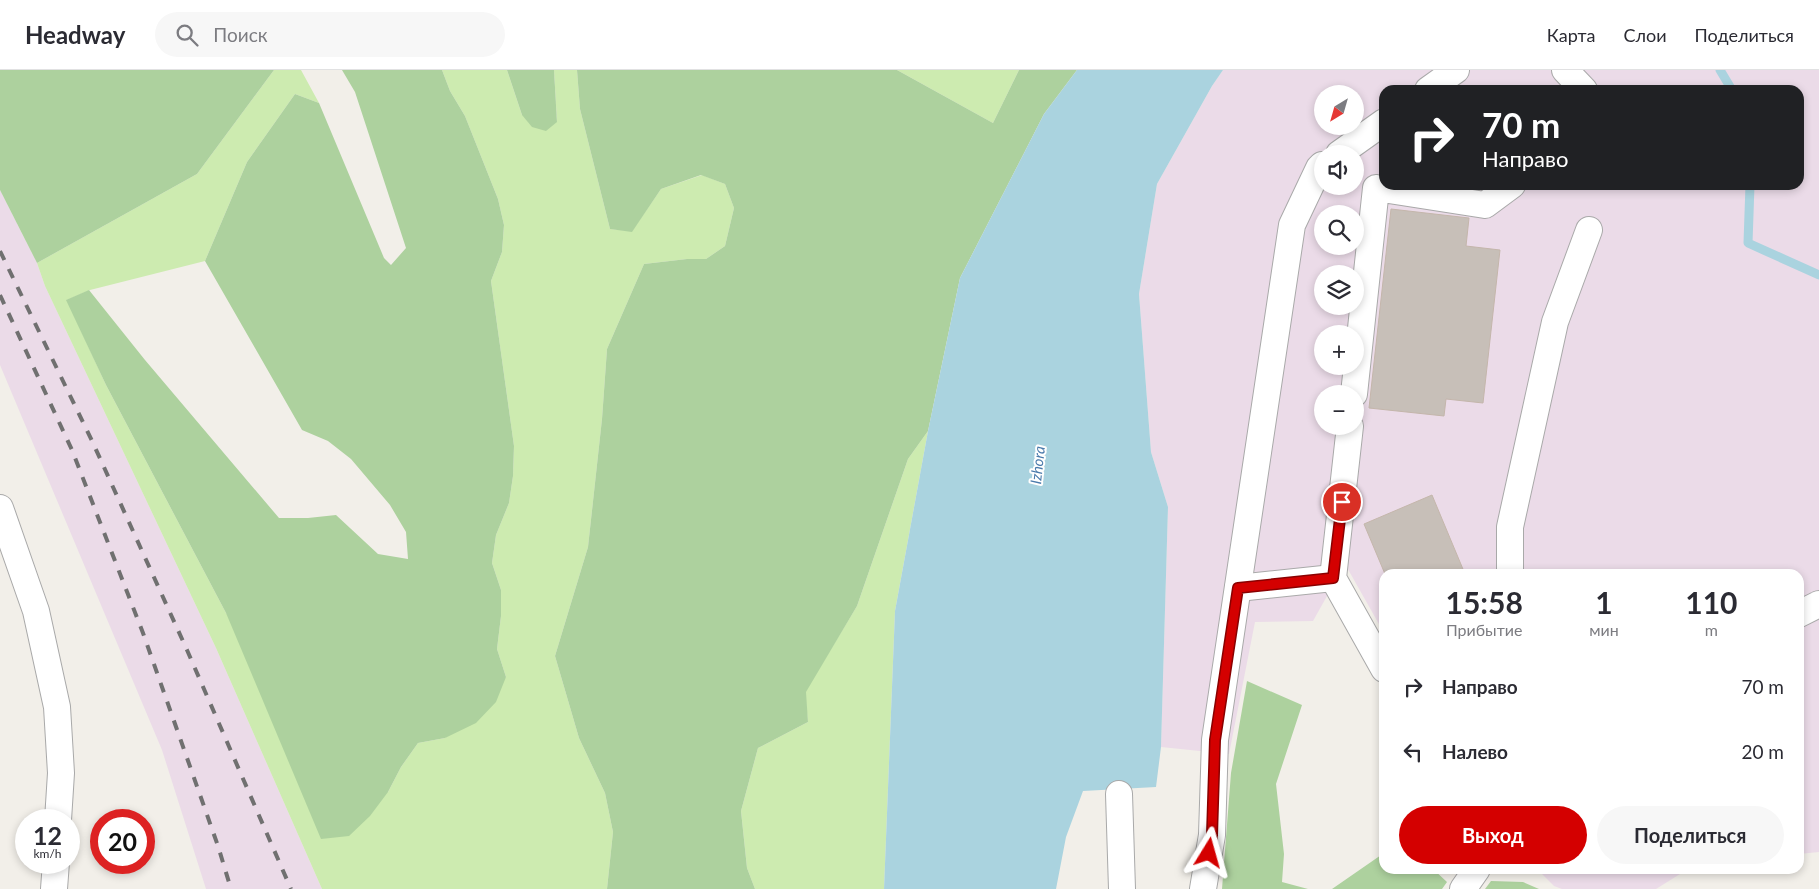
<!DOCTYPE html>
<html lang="ru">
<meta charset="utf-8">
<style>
body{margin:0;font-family:Lato,sans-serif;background:#f7f7f7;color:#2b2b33;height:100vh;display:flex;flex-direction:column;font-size:19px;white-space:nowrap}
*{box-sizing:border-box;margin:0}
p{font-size:16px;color:#7c7c81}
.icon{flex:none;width:28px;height:28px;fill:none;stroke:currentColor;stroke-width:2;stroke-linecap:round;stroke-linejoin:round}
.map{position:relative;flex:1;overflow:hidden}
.panel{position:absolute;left:1379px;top:499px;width:425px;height:305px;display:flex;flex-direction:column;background:#fff;border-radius:15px;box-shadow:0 2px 8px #0003}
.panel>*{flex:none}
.top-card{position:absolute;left:1379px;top:15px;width:425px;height:105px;border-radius:15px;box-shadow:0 2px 8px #0003;background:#202124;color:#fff;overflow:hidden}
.needle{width:32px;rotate:217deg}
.tools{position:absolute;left:1314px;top:15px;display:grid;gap:10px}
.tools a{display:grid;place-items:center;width:50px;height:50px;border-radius:50%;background:#fff;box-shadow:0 2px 8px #0003;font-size:25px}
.speed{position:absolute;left:15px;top:739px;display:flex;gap:10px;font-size:25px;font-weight:700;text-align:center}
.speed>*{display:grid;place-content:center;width:65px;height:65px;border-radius:50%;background:#fff;box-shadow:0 2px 8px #0003;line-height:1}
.speed small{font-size:12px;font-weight:400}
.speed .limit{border:8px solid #d22;background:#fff;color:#111}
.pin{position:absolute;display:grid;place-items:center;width:42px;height:42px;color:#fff;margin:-21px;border:2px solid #fff;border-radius:50%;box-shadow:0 1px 5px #0007}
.me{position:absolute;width:55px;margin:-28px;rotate:8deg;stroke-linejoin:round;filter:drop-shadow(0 0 4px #0008)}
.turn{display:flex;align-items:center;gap:18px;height:105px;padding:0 20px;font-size:22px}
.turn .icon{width:65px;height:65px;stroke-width:2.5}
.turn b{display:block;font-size:35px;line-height:42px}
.eta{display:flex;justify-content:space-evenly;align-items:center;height:85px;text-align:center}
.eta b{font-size:30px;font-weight:700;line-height:35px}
.button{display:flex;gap:10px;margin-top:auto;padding:10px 20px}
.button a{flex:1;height:58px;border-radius:30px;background:#d40000;color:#fff;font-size:20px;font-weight:700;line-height:58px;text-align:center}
.button a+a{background:#f7f7f7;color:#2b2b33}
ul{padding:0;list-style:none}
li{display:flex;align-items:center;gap:15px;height:65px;padding:0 20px}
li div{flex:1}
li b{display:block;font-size:19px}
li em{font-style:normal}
header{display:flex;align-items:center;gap:30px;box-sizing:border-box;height:70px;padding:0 25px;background:#fff;border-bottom:1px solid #e1e1e2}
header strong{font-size:24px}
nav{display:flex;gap:28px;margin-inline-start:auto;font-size:18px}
.search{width:350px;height:45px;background:#f7f7f7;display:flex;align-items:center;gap:12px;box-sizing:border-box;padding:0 18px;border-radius:28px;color:#7c7c81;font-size:19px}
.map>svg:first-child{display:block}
.industrial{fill:#ebdbe8;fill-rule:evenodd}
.grass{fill:#cdebb0}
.forest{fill:#add19e}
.water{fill:#aad3df}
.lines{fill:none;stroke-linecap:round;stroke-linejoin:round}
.stream{stroke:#aad3df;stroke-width:9}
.building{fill:#c7bfb8;stroke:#c4b6ab}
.minor-casing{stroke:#a9a9a9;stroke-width:28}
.minor{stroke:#fff;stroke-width:26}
.rail{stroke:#707070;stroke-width:4;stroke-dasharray:10 10;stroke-linecap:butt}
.route-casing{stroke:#8a0000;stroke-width:12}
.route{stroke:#d40000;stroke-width:9}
.labels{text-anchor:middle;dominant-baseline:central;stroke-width:4;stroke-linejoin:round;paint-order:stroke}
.water-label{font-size:15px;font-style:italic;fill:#4a7aab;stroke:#fff}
</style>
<header>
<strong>Headway</strong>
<div class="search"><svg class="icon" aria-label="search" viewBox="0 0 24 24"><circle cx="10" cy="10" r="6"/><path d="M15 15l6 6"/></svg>Поиск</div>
<nav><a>Карта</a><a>Слои</a><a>Поделиться</a></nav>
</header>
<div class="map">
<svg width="1819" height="819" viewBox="0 0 1819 819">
<rect width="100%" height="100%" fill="#f2efe9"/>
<g class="industrial">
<path d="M1223,0H1819V782L1799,784V504H1384V563L1345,494L1313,551L1255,552L1229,684L1161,677L1168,437L1151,382L1139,224L1157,114L1212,16ZM1384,20H1799V115H1384ZM1322,24H1355V56H1322ZM1322,84H1355V116H1322ZM1322,144H1355V176H1322ZM1322,204H1355V236H1322ZM1322,264H1355V296H1322ZM1322,324H1355V356H1322Z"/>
<path d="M0,120L37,193L45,216L216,578L322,819H206L162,680L0,295Z"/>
<path d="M1537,799H1688L1656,819H1562L1554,816Z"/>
</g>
<g class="grass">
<path d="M274,0H301L319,33L295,24L247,92L205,191L90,220L67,230L106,315L226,543L388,722L401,697L418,673L445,668L506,607L497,579L501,546V520L492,493L496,465L509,433L513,406L514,376L491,211L502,182L504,155L498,129L465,46L450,21L442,0H507L522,45L557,52L554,0H577L580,39L610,159L632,161L661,119L702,105L725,114L734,138L725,176L706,189H687L644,194L607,279L602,349L588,477L555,586L579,668L605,723L613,762L607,819H322L216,578L45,216L37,193L197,104Z"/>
<path d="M897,0H1019L993,53Z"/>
<path d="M928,361L895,541L884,819H755L747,798L741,741L758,678L808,652L805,622L857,536L908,389Z"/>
</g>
<g class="forest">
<path d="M0,0H274L197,104L37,193L0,120Z"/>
<path d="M342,0H442L450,21L465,46L498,129L504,155L502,182L491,211L514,376L513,406L509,433L496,465L492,493L501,520V546L497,579L506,607L496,632L476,653L445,668L418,673L401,697L388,722L370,746L349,766L321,769L226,543L106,315L66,230L89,220L145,290L279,448H308L336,445L378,484L408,489L406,462L390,435L351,389L328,371L302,360L205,191L247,92L295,24L319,33L384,188L391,195L406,178L355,22Z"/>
<path d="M507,0H554L557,52L546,61L532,57L522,45Z"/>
<path d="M577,0H897L993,53L1019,0H1077L1044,44L960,208L928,361L908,389L857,536L806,622L808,652L758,678L741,741L747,798L755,819H607L613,762L605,723L579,668L555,586L588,477L602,349L607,279L644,194L687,189H706L725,176L734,138L725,114L701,105L661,119L632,162L610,159L580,39Z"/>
<path d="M1247,611L1302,635L1276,714L1284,784L1282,812L1308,819H1222L1231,703Z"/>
<path d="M1384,783V799H1433L1447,812L1442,819H1332Z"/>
<path d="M1491,811L1523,812L1539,819H1485Z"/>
</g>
<path class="water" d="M1077,0H1223L1212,16L1157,114L1139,224L1151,382L1168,437L1161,677L1156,717L1083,721L1066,767L1056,819H884L895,541L928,361L960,208L1044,44Z"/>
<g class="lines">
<g class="stream">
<path d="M1720,0L1732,20"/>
<path d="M1750,115L1748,173L1819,205"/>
</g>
</g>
<g class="building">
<path d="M1391,139L1469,148L1466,176L1500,180L1483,333L1446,329L1444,346L1369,338Z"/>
<path d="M1432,425L1465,504H1385L1364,454Z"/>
</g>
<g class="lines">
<defs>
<g id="minor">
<path d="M1565,0L1584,20"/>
<path d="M1428,20L1456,0"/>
<path d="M1339,84L1384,52"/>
<path d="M1354,324L1376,118L1485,135L1512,115"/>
<path d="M1350,356L1333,508L1384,599"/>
<path d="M0,438L36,541L57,637L61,703L58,750"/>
<path d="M1510,504V457L1555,252L1589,160"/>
<path d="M1238,518L1333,508"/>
<path d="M1799,544L1819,534"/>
<path d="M1119,724L1122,819"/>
<path d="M54,819L56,792"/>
<path d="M1203,819L1212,765L1215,670L1292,155L1319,98L1322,95"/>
<path d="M1463,819L1477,799"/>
</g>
</defs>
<use href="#minor" class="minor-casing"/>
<use href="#minor" class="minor"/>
<g class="rail">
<path d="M0,181L93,373L187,580L291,819"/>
<path d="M0,225L72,380L143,563L218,776L231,819"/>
</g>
</g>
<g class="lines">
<defs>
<path id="route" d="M1209,783L1212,765L1215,670L1238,518L1333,508L1342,432"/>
</defs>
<use href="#route" class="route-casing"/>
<use href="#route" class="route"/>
</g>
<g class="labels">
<g class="water-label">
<text transform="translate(1037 395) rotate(-84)">Izhora</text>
</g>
</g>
</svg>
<div class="tools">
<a><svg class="needle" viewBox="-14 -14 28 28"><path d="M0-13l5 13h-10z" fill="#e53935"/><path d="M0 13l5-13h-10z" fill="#7c7c81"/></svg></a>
<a><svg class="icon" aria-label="sound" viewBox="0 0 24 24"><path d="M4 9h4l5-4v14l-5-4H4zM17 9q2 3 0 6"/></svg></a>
<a><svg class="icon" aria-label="search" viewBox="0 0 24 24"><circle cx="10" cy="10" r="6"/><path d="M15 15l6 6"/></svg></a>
<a><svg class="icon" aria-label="layers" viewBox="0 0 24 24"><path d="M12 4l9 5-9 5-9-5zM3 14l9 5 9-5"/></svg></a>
<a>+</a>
<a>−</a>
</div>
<div class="speed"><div>12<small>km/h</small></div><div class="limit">20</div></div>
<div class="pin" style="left:1342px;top:432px;background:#d93025"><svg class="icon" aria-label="arrive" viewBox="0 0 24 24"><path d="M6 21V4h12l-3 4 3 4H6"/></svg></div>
<svg class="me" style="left:1209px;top:783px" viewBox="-20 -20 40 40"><path d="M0-17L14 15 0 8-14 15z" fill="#d40000" stroke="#fff" stroke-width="4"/></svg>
<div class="top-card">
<div class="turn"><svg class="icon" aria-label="right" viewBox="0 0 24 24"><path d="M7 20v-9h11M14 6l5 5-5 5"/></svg><div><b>70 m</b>Направо</div></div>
</div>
<section class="panel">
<div class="eta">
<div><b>15:58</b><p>Прибытие</p></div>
<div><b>1</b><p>мин</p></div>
<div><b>110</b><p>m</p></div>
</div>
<ul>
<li><svg class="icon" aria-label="right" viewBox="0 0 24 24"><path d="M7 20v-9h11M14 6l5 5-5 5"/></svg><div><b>Направо</b></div><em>70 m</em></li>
<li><svg class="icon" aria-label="left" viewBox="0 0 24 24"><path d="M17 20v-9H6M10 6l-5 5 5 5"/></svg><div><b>Налево</b></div><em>20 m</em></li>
</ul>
<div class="button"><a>Выход</a><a>Поделиться</a></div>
</section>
</div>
